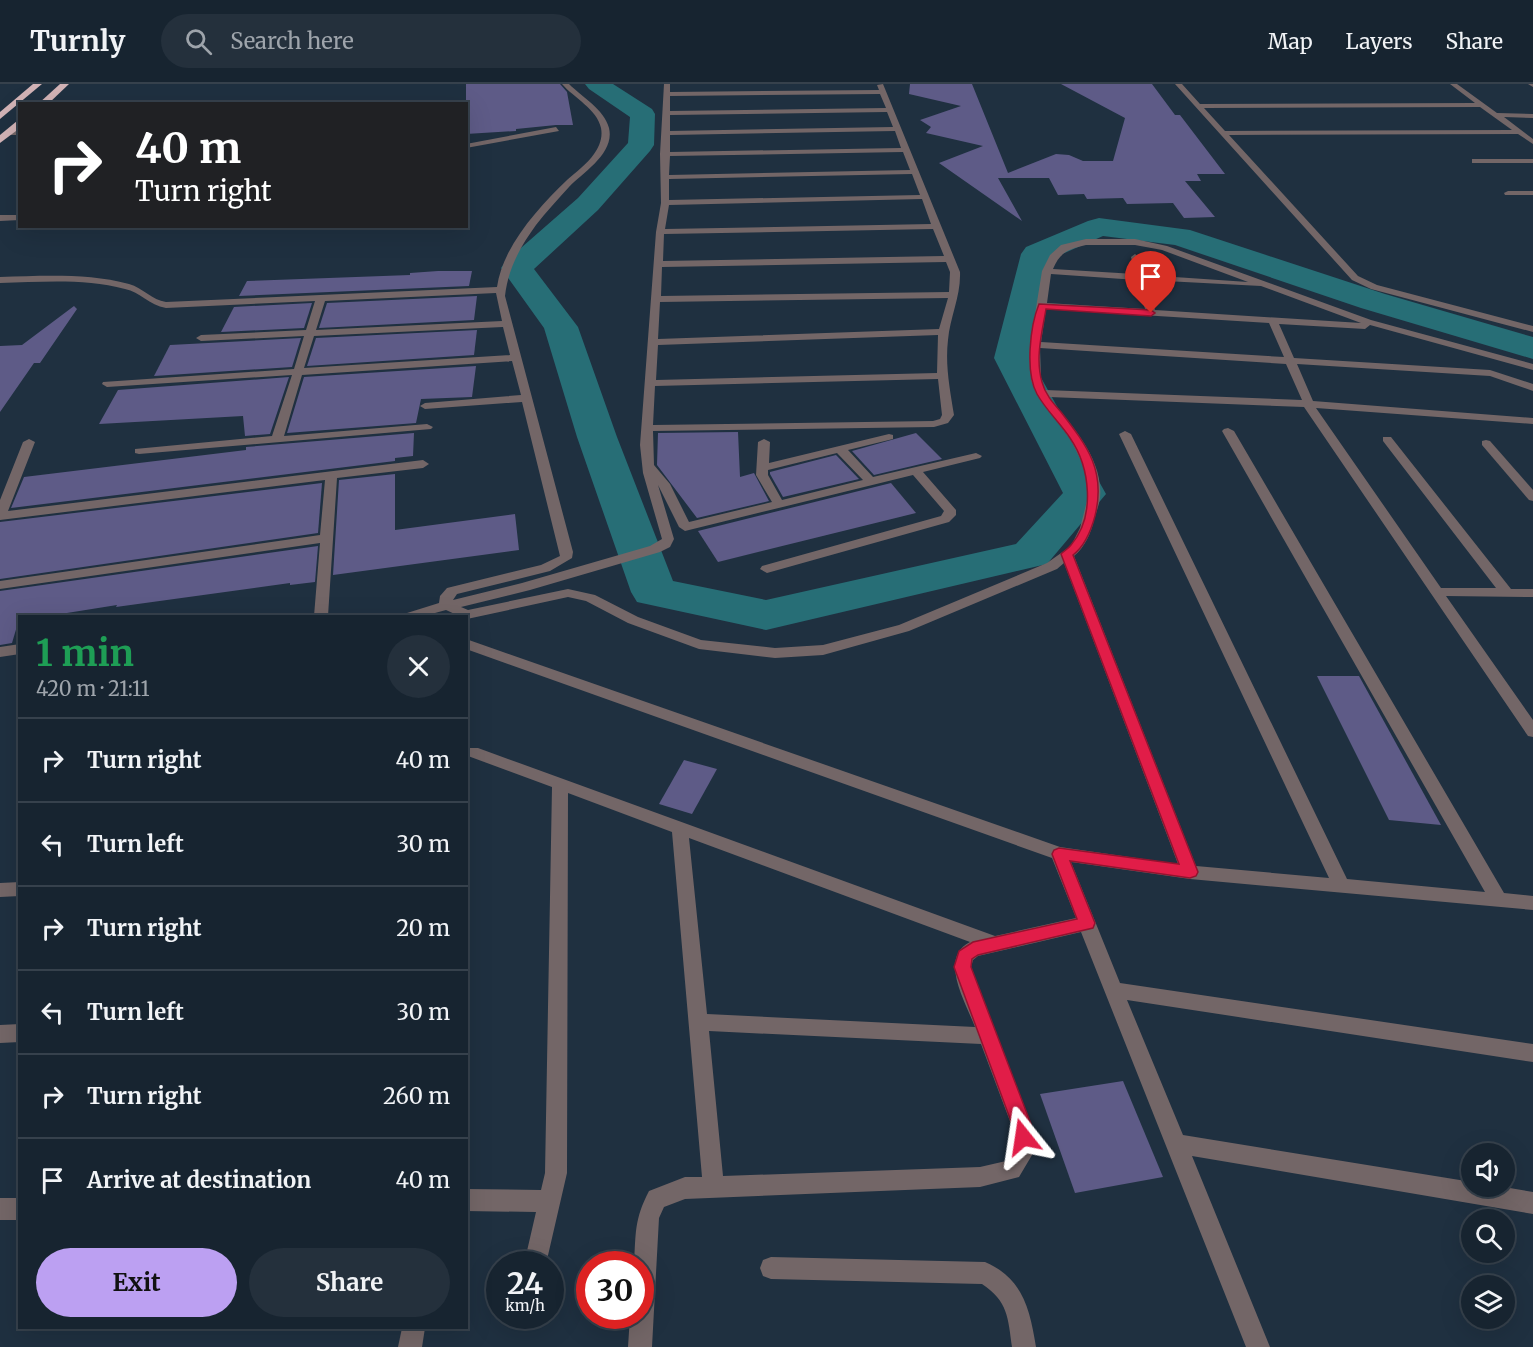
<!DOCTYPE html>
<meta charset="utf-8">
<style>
body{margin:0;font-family:Merriweather,serif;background:#24303c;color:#f1f3f6;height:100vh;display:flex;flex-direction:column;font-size:22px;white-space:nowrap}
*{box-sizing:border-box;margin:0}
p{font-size:20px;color:#9ea4ab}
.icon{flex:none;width:33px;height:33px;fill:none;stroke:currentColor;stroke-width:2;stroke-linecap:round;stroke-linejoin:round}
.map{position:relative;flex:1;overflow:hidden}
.panel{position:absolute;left:18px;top:531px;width:450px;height:714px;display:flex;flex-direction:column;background:#172430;border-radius:0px;box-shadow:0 6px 24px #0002,0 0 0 2px #36414c}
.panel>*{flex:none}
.guide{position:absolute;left:18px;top:18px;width:450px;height:126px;border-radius:0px;box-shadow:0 6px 24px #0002,0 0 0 2px #36414c;background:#202124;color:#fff;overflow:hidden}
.buttons{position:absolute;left:1461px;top:1059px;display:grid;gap:12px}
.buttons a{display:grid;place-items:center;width:54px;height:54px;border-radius:50%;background:#172430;box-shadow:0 6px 24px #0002,0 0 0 2px #36414c;font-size:30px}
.speed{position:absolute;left:486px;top:1167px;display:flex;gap:12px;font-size:30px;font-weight:700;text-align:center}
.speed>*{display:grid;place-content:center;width:78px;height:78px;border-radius:50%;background:#172430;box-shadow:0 6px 24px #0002,0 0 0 2px #36414c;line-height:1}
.speed small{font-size:15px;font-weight:400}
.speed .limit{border:9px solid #d22;background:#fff;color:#111}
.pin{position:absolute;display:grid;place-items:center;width:51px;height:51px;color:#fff;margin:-62px -26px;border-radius:50% 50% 50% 0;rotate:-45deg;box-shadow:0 0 6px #0007}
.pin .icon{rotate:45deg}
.me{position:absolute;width:66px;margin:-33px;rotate:345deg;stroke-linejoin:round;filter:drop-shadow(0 0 4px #0008)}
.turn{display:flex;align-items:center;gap:21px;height:126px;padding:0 18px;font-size:27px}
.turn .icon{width:78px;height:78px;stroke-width:2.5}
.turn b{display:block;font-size:42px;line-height:51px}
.round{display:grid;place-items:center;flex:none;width:63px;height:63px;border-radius:32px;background:#24303c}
.summary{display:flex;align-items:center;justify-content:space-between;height:102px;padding:0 18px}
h1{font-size:36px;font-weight:700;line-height:45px;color:#1e9e55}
.button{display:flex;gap:12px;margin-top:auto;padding:12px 18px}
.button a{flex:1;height:69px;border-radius:36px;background:#bca0f2;color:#111;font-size:24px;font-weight:700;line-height:69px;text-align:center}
.button a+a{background:#24303c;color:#f1f3f6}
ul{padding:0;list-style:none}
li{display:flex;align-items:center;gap:18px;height:84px;padding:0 18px;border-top:2px solid #36414c}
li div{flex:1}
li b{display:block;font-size:22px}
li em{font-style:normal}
header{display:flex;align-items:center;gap:36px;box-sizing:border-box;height:84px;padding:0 30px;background:#172430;border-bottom:2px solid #36414c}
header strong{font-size:28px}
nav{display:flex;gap:33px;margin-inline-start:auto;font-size:21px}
.search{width:420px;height:54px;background:#24303c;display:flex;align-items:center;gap:15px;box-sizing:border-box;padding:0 21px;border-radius:33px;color:#9ea4ab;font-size:22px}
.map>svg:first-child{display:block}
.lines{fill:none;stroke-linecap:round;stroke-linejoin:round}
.river{fill:#276e76;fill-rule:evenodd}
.building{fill:#5e5b87}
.minor{fill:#736667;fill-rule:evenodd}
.highway{fill:#d2b3b6;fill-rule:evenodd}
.route{fill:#e11d48;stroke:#92132f;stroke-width:1.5}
</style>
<header>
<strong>Turnly</strong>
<div class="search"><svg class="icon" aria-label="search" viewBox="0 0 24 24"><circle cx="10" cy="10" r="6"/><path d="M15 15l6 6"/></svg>Search here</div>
<nav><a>Map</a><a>Layers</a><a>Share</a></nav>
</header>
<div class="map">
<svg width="1533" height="1263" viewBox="0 0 1533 1263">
<rect width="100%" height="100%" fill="#1f3040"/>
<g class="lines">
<path class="river" d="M585,0H613L652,25L655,30L654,61L650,67L598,126L534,185L578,243L617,353L673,497L766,516L1016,460L1063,409L994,274L1021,170L1026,163L1088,137L1099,134L1190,146L1385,210L1533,253V275L1361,224L1175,161L1103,152L1051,175L1030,274L1106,410L1047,480L766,546L637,518L631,508L577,353L544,244L501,184L506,177L578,114L628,59L630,33L589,5Z"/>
</g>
<g class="building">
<path d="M466,0H560L567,8L573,41H556L516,45V47L466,50Z"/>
<path d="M910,0H972L1008,89L1056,70L1069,71L1083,77H1113L1125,34L1061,0H1152L1175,31H1180L1225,90H1197L1201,97H1185L1215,133L1184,134L1173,119L1127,120L1123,114L1087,115L1084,110L1058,111L1049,94H998L1022,137L939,79L983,62L926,49L931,43L920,36L961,22L909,10Z"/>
<path d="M438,187H472L469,202L239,212L247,197L410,191V189Z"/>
<path d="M477,212L474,236L319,244L327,219Z"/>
<path d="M312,219L304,244L221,248L234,223Z"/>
<path d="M74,222L77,225L40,279H34L0,328V262L22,261Z"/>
<path d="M477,246L474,271L307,282L316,254Z"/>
<path d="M301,254L292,283L154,292L170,261Z"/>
<path d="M476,282L472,313L421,315L416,339L287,349L304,293Z"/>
<path d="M289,293L270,350L245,352L243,332L99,340L118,306Z"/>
<path d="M738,348L740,393L754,389L769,417L697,434L657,381L658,349Z"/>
<path d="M414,349L413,372L395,374V377L11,424L24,393L246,366V363Z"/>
<path d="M916,349L942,375L874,391L852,367Z"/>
<path d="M836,371L859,395L783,413L770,390V388Z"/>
<path d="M395,390V446L515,430L519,466L333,491L339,396Z"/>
<path d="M322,399L318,449L0,495V438Z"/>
<path d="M891,399L916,429L718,478L698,447Z"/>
<path d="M318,462L315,498L290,501V499L116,523L117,521L48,532H20L12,559L0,561V507Z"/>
<path d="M1317,592H1359L1441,741L1389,736Z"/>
<path d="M684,676L717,685L692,730L659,720Z"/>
<path d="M1123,997L1163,1093L1075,1109L1040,1010Z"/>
</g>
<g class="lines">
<g class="minor">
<path d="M562,0H569C582,13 604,25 609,44C615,69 584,88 569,103C558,115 546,128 536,141C520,163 508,185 505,212L573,468L572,474L550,487L457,510L453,516L522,499L650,462L662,455L643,389L640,361L656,148L661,119L660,70L664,0H670V8L879,6L877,1L883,0L960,188C961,212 950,233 948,256C945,281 950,306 954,331L948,339L934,343L653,347L654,381L670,400L689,438L772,418L756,391L758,358L764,355L770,358L769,379L889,350L893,351V355L848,366L873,393L976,369L982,372L980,374L923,388L956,426V431L949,438L767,489L760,485L762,482L941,432L944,427L913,391L685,447L679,443L658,401L674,455L670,463L660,468L530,506L461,523L468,526L568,505L595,511L638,533L701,556L775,564L823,561L899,541L1047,479L1071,462L1080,444L1088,413L1085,385L1071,356L1036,309L1031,296L1030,261L1042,187L1050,171L1061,161L1086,155H1135L1167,162L1371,236L1533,280V286L1370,241L1365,245L1279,240L1294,274L1490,286L1533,300V307L1490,292L1297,280L1313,317L1533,334V340L1316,324L1441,504H1496L1383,357V353H1391L1511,505H1533V513L1446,512L1533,636V653L1528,652L1304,323L1049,313C1071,341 1104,375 1100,414C1099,421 1096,429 1094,436C1091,449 1085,463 1074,472L1196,782L1329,794L1119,350L1125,347L1131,350L1347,795L1485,808L1222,347L1224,345L1228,344L1234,347L1504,809L1533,812V826L1190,795L1071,778L1120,899L1533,960V978L1127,916L1183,1051L1472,1098V1102H1498L1533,1108V1130L1192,1072L1270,1263H1246L1081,848L978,872L973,876L971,883L1031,1040L1035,1066L1019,1093L980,1103L685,1115L664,1123L659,1134L652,1263H628L630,1232H640V1180H634C636,1149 634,1136 649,1107L685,1093H702L672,748L568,709L567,1089L546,1180H524L536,1128L466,1127V1105L541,1106L545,1089L552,703L468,672V664H478L995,852L1076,834L1052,774L466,565V555L1060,763L1178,780L1064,479L1057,485L909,547L823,571L775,574L699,565L628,539L586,517L568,513L467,535L466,532H459L446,526L424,532H405L407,529L439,519L440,512L447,504L541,481L560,472L522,318L425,325L420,322L425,319L521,311L512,277L302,291L284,352L427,340L433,343L431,345L139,370L135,369V365L272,352L292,291L107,303L102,300L103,298L294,285L304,252L201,257L196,254L201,251L306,246L315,217L166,224C149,221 140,208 125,205C84,194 41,198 0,199V193C43,192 87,189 129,200C143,204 152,216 166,218L497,203C503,162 538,124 567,96C576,88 587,80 594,70C599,63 603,54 601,44C597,25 574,14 562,0ZM880,10L886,24L670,27V12ZM887,28L893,43L670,47V31ZM895,47L901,64L670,68V51ZM903,68L910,86L669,91L670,72ZM912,90L920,111L669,116V95ZM922,115L931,140L665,145L669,121ZM933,145L944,172L663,177L664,150ZM1086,161H1135L1162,166L1248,198L1145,191L1139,173L1135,170L1131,173L1135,190L1053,185C1060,168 1069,165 1086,161ZM946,178L950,188L949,208L661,212L662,183ZM1051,190L1137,196L1145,225L1047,219ZM1146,196L1261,202L1361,239L1155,226ZM496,209L502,237L316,246L325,217ZM948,214L939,245L658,255L660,218ZM1046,225L1269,239L1284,273L1041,258ZM503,243L510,271L304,284L314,252ZM938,251L937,289L656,296L658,261ZM1040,264L1286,280L1302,316L1045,306L1041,296ZM938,295L942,331L940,335L933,337L653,341L655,302ZM837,369L863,396L782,416L768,391V386ZM689,754L970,858C938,874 966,919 975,943L707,930ZM709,947L981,960L1011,1040L1014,1064L1006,1077L980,1083L723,1092Z"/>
<path d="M1175,0H1182L1200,20L1475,19L1450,0H1457L1497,29L1533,30V34L1504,33L1533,55V60L1518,50L1229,51L1358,192L1377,201L1533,242V248L1371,205L1352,196ZM1480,23L1512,46L1225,47L1204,24Z"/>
<path d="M1528,0H1533V3Z"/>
<path d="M449,17L451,18L452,20H446Z"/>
<path d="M206,18H342L345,20H203Z"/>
<path d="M556,43L559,47L466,64V60Z"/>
<rect x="5" y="47" width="15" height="4"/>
<rect x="1472" y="75" width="61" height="4"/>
<path d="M1508,107H1533V111H1505L1504,109Z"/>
<path d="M0,131H20V136L0,137Z"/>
<path d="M29,355L35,358L8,427L423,376L429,380L423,384L337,394L328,532H314L320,459L0,505V497L320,451L325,396L0,436V416L23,358Z"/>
<path d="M1486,356L1490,357L1533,406V417L1529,416L1482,361V357Z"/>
<path d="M20,560V570L0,573V563Z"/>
<path d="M20,798V812L0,813V799Z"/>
<path d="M20,940V958L0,959V941Z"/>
<rect x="0" y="1114" width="20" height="22"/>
<path d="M771,1173L985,1178C1023,1194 1030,1226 1036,1263H1012C1008,1234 1008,1217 982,1200L771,1195L763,1192L760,1184L763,1176Z"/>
<path d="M402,1244H425L422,1263H398Z"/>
</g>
<g class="highway">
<path d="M33,0H42L0,35V28Z"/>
<path d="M60,0H69L48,20H38Z"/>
<path d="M17,37H20V44L0,59V51Z"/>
</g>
</g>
<path class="route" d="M1039,220L1151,226L1155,229L1151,232L1046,225C1042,249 1035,274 1042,298C1045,310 1053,319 1061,328C1088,363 1106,387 1095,432C1091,447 1085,462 1073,471L1198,788L1196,792L1190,794L1070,777L1095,839L1093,844L978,871L972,875L971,883L1031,1040L1033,1053L1030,1060L1023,1062L1017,1060L1012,1040L954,883L959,867L973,858L1077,835L1052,770L1054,766L1059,764L1179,780L1061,470C1064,467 1068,465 1071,461C1096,432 1090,383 1070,354C1060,339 1046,326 1037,310C1025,288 1030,242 1039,220Z"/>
</svg>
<div class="buttons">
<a><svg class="icon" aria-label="sound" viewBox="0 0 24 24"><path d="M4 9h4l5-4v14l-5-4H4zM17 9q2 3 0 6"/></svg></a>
<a><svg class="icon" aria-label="search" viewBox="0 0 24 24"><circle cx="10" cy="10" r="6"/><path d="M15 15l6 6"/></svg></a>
<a><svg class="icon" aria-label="layers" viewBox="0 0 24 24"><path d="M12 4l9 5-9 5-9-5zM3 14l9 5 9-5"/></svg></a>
</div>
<div class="speed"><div>24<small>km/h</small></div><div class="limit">30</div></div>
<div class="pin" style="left:1151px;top:229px;background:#d93025"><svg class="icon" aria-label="arrive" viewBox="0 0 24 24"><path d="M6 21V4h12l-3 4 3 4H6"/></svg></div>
<svg class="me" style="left:1023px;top:1053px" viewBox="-20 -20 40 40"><path d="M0-17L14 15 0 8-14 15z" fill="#e11d48" stroke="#fff" stroke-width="4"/></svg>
<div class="guide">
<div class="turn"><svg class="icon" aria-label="right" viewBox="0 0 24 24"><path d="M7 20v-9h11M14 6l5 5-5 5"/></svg><div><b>40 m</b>Turn right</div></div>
</div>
<section class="panel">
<div class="summary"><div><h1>1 min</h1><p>420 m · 21:11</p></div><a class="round"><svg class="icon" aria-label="close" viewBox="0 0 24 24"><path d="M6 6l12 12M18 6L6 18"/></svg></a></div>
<ul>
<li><svg class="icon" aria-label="right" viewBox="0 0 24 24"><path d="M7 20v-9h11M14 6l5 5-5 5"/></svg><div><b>Turn right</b></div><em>40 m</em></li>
<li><svg class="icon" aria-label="left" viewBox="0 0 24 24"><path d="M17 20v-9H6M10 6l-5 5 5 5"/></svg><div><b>Turn left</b></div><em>30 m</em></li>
<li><svg class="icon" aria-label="right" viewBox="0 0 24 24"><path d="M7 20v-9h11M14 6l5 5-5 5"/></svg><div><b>Turn right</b></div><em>20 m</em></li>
<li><svg class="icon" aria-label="left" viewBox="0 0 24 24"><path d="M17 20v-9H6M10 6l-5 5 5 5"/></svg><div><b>Turn left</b></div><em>30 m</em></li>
<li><svg class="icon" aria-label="right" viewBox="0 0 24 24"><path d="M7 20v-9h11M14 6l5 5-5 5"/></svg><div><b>Turn right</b></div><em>260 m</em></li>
<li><svg class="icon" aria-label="arrive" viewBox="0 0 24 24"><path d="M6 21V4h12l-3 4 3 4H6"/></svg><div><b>Arrive at destination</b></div><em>40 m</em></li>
</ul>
<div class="button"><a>Exit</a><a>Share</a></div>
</section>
</div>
